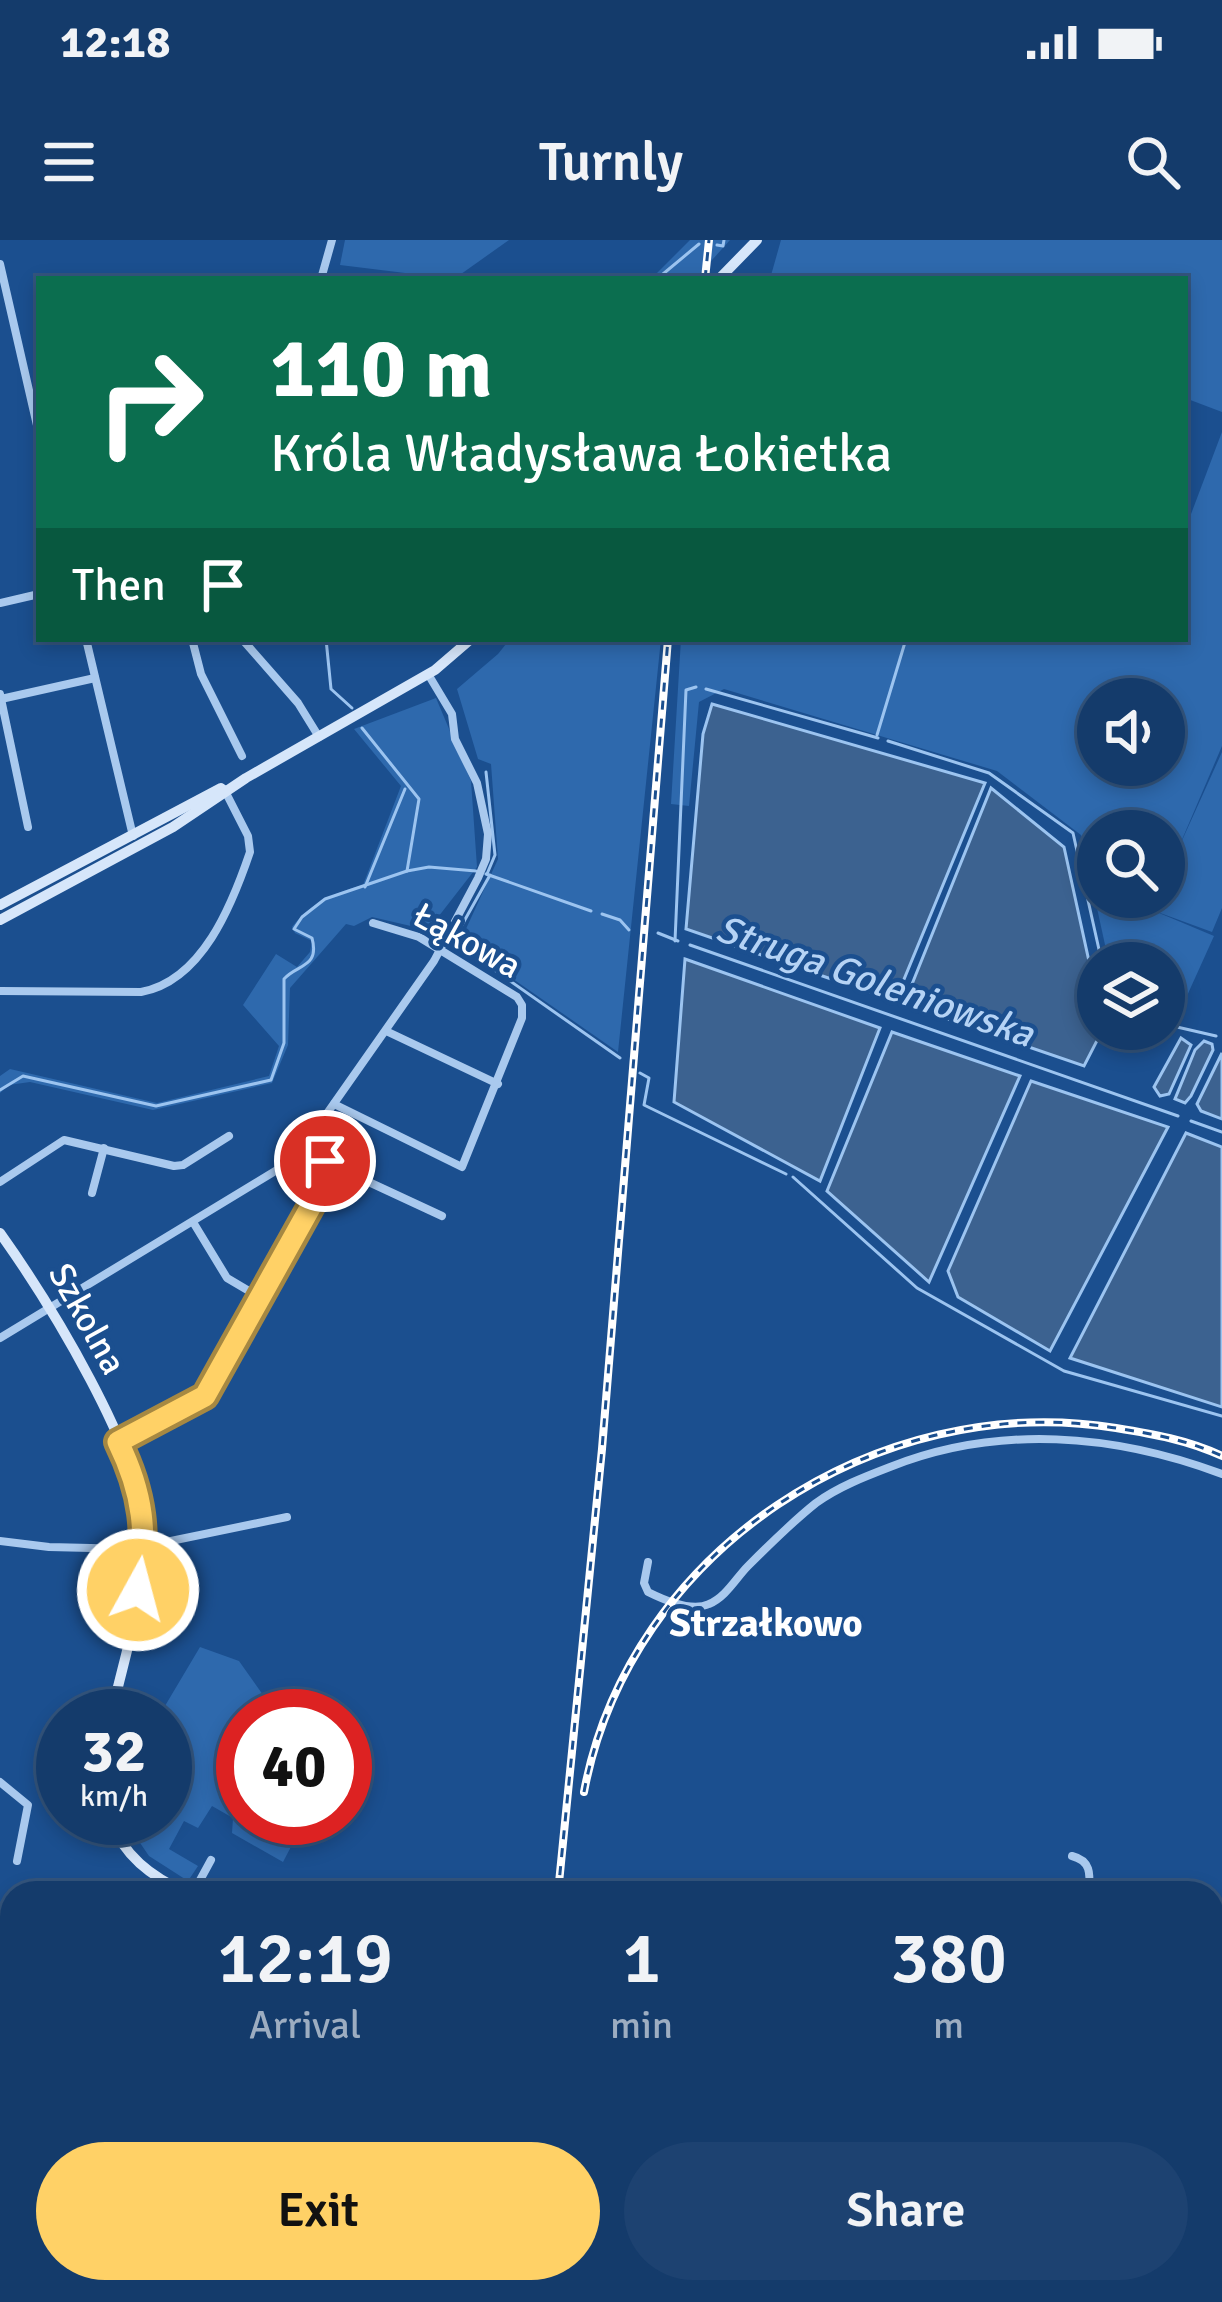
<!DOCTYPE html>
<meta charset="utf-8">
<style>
body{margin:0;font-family:Signika,sans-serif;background:#1d4271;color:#f1f3f6;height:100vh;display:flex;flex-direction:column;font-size:45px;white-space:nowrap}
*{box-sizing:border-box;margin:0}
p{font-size:39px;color:#9dadc1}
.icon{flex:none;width:66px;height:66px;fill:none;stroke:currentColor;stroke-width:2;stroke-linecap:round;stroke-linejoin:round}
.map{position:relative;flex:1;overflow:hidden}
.panel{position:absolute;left:0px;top:1641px;width:1224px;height:423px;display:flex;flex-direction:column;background:#143b6b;border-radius:36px 36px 0 0;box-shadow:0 6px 18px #0003,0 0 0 3px #33557e}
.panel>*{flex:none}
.banner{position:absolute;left:36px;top:36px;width:1152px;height:366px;border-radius:0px;box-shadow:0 6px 18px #0003,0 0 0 3px #33557e;background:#0b6e4f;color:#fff;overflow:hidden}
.controls{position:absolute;left:1077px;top:438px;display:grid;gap:24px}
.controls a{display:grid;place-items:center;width:108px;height:108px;border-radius:50%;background:#143b6b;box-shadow:0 6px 18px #0003,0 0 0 3px #33557e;font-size:60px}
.speed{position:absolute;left:36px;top:1449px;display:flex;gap:24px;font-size:60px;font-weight:700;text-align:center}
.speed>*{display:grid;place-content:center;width:156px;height:156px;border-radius:50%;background:#143b6b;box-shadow:0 6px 18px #0003,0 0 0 3px #33557e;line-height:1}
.speed small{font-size:30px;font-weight:400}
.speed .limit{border:18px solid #d22;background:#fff;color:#111}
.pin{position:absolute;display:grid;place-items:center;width:102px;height:102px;color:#fff;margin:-51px;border:6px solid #fff;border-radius:50%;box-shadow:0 3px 12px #0007}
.me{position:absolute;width:132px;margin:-66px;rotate:7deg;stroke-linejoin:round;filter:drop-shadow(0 0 9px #0008)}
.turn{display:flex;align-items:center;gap:42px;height:252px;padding:0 36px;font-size:54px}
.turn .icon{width:156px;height:156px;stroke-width:2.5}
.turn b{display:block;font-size:84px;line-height:102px}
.then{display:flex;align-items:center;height:114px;padding:0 36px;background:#0003;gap:24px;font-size:45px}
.eta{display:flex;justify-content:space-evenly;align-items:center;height:204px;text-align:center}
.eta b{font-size:72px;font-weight:600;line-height:84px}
.primary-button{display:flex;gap:24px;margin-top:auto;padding:24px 36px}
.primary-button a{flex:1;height:138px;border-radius:72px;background:#ffd166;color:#111;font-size:48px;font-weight:600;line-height:138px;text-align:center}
.primary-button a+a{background:#1d4271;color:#f1f3f6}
.status{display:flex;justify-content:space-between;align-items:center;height:84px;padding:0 60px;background:#143b6b;direction:ltr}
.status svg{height:33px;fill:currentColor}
header{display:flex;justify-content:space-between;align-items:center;height:156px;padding:0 36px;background:#143b6b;font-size:54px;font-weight:600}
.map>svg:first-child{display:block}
.green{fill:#2e69ad;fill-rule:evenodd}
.water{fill:#3c6290;stroke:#9cc4f0;stroke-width:3}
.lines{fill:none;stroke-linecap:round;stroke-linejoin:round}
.stream{stroke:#9cc4f0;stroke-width:3}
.street{stroke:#a9c9ee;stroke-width:8}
.secondary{stroke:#d6e6fa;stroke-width:10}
.rail-casing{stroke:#fff;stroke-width:8}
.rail{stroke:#1b4f8f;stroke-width:3;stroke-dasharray:9;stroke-linecap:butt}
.route-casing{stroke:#a68842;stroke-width:30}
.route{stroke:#ffd166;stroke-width:21}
.labels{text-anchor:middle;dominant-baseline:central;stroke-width:9;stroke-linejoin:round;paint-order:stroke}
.street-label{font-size:36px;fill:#fff;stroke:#1b4f8f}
.water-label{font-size:39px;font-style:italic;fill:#b5d3f5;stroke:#1b4f8f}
.neighbourhood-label{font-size:39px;font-weight:bold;fill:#fff;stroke:#1b4f8f}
</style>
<div class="status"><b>12:18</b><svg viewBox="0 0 49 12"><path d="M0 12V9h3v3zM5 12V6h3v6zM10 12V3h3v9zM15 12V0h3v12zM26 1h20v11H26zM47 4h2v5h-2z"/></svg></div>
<header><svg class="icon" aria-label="menu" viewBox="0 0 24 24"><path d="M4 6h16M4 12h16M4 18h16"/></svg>Turnly<svg class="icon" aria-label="search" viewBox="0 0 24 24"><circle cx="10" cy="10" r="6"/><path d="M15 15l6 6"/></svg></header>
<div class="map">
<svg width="1222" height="2062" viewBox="0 0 1222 2062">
<rect width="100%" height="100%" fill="#1b4f8f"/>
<g class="green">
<path d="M345,0H509L454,39L340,25Z"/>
<path d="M690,0H730L695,39H651Z"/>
<path d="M781,0H1222V172L1185,158V39H770Z"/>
<path d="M1222,192V506L1175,616L1222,512V668L1212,692L1152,670L1214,696L1186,758L1178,761L1164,757V723H1109L1081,595L997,531L724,449L699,462L689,566L671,564L681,399H1185V290ZM1098,459H1164V525H1098ZM1098,591H1164V657H1098Z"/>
<path d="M510,399H661L618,812L460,702L498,619L491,524L478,519L457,449L498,414Z"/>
<path d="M436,458L471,541L477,627L428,690L372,677L354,686L346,684L290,748L288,805L272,843L153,870L30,842L9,845L0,853V836L10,829L157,863L269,836L279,806L243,765L276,714L297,727L310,712L312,701L295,693L292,687C313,661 332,654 363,645L401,546L354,489Z"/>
<path d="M200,1407L239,1421L278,1476H243V1578H306L283,1622L232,1593L233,1578L212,1566L198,1588L184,1581L169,1609L198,1626L188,1641L149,1616L123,1578H165V1476H159Z"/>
</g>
<g class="water">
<path d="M712,464L985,543L895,761L686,689L703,494Z"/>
<path d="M991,548L1064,607L1092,735L1098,742V789H1103L1084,826L904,764Z"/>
<path d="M685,719L880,788L820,941L674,862Z"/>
<path d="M892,792L1020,836L929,1042L827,951Z"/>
<path d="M1181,798L1191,805L1169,854L1160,856L1154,847Z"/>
<path d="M1204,801L1212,804L1213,810L1191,856L1185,863L1175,859L1195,810Z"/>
<path d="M1222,813V879L1201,871L1197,864Z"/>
<path d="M1031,841L1168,887L1050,1111L958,1057L948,1031Z"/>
<path d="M1186,893L1222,907V1167L1070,1118Z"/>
</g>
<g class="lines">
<g class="stream">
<path d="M717,5L723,6L724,0"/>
<path d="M657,39L699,4"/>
<path d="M326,399L331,449L352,468"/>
<path d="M706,449L878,498"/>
<path d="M362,488L419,559L407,631"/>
<path d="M877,495L906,399"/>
<path d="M888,501L989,533L1073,593L1102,723"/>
<path d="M486,532L495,615L487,634"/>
<path d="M486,634L591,671"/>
<path d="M490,635L453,701L620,818"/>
<path d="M365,647L405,549"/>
<path d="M602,674L620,680L629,690"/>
<path d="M658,693L678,701"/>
<path d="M675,701L686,450L696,447"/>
<path d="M690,705L1178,876"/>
<path d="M1164,784L1216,796"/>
<path d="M640,833L649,838L644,865L786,934"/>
<path d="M0,850L23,836L156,866L271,840L284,803V739C297,724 320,728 312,698L294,689L302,677L325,659L407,631L429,627L476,631"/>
<path d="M1191,881L1222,892"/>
<path d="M793,937L917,1048L1064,1131L1222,1176"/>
</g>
<g class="street">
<path d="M0,24L39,194"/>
<path d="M321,39L332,0"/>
<path d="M0,363L39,354"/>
<path d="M86,399L133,596"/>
<path d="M192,399L201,434L242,516"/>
<path d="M242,399L298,463L319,497"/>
<path d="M0,454L28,587"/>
<path d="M1,459L95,438"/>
<path d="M0,751L141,752C202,741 232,665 250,612L248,596L224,549"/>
<path d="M386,791L498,844"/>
<path d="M334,864L462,927L522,778V765L517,757L419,697L373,683"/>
<path d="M302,911L442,976"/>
<path d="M0,942L64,900L174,926L183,925L229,896"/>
<path d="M92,953L104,908"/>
<path d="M193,982L227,1038L261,1058"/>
<path d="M0,1098L295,919L434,721L478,638L486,619L488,594L477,543L455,499L452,474L428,434"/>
<path d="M120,1201L205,1156L315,959L316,938L325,921"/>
<path d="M0,1301L49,1307L132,1309L287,1277"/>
<path d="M648,1322L644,1343L648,1352C664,1360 692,1372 709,1364C726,1357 736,1338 748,1326C770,1304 792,1282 816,1263C838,1247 864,1237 890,1227C998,1184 1115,1194 1222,1234"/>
<path d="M0,1542L28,1565L17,1621"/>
<path d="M1072,1616C1092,1621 1090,1635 1089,1653"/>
<path d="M193,1653L211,1620"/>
<path d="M544,1653V1649"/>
<path d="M1212,1801L1222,1783"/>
<path d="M573,2062L575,2052"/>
</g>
<g class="secondary">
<path d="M719,39L757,0"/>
<path d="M0,665L221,548"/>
<path d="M0,680L173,587L246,538L435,430L471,399"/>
<path d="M0,993C47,1059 145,1216 145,1296C145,1355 124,1418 111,1476"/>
<path d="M109,1578C124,1616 150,1636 187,1653"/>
<path d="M1212,1764L1222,1762"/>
<path d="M0,1917L12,1923"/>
<path d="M356,2052L367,2056L378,2052"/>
<path d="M1054,2062L1060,2052"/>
</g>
<defs>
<g id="rail">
<path d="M705,39L709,0"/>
<path d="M584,1552C629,1311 877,1149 1116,1188C1153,1194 1188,1200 1222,1216"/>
<path d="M558,1653L602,1209L668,399"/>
<path d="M507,2062L508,2052"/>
<path d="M529,2062L531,2052"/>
<path d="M557,2062L558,2052"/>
</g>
</defs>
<use href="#rail" class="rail-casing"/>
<use href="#rail" class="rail"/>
</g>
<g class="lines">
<defs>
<path id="route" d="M138,1350C148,1294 143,1253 118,1202L205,1156L315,959L316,938L325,921"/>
</defs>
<use href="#route" class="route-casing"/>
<use href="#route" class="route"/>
</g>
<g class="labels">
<g class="street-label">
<text transform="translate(467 701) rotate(29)">Łąkowa</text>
<text transform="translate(87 1079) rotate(61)">Szkolna</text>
</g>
<g class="water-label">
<text transform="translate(875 741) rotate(19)">Struga Goleniowska</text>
</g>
<g class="neighbourhood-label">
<text x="766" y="1383">Strzałkowo</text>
</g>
</g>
</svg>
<div class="controls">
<a><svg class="icon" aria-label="sound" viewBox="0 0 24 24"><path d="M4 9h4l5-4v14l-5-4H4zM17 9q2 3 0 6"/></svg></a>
<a><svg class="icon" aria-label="search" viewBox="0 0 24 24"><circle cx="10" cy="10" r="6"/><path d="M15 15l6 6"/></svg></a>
<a><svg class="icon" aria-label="layers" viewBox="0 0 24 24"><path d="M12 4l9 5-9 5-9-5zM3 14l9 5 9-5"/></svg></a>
</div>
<div class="speed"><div>32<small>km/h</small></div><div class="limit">40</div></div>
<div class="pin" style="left:325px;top:921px;background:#d93025"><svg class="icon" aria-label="arrive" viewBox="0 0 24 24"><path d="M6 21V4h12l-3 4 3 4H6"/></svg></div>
<svg class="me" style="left:138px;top:1350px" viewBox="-20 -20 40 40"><circle r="17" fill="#ffd166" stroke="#fff" stroke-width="3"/><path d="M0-11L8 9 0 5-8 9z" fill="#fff"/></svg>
<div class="banner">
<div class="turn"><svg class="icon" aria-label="right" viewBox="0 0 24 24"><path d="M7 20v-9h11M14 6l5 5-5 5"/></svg><div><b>110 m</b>Króla Władysława Łokietka</div></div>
<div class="then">Then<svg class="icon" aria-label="arrive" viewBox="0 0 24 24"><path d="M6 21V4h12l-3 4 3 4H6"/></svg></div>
</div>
<section class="panel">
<div class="eta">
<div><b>12:19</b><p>Arrival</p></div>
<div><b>1</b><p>min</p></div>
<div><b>380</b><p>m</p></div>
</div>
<div class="primary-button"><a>Exit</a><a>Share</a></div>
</section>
</div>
